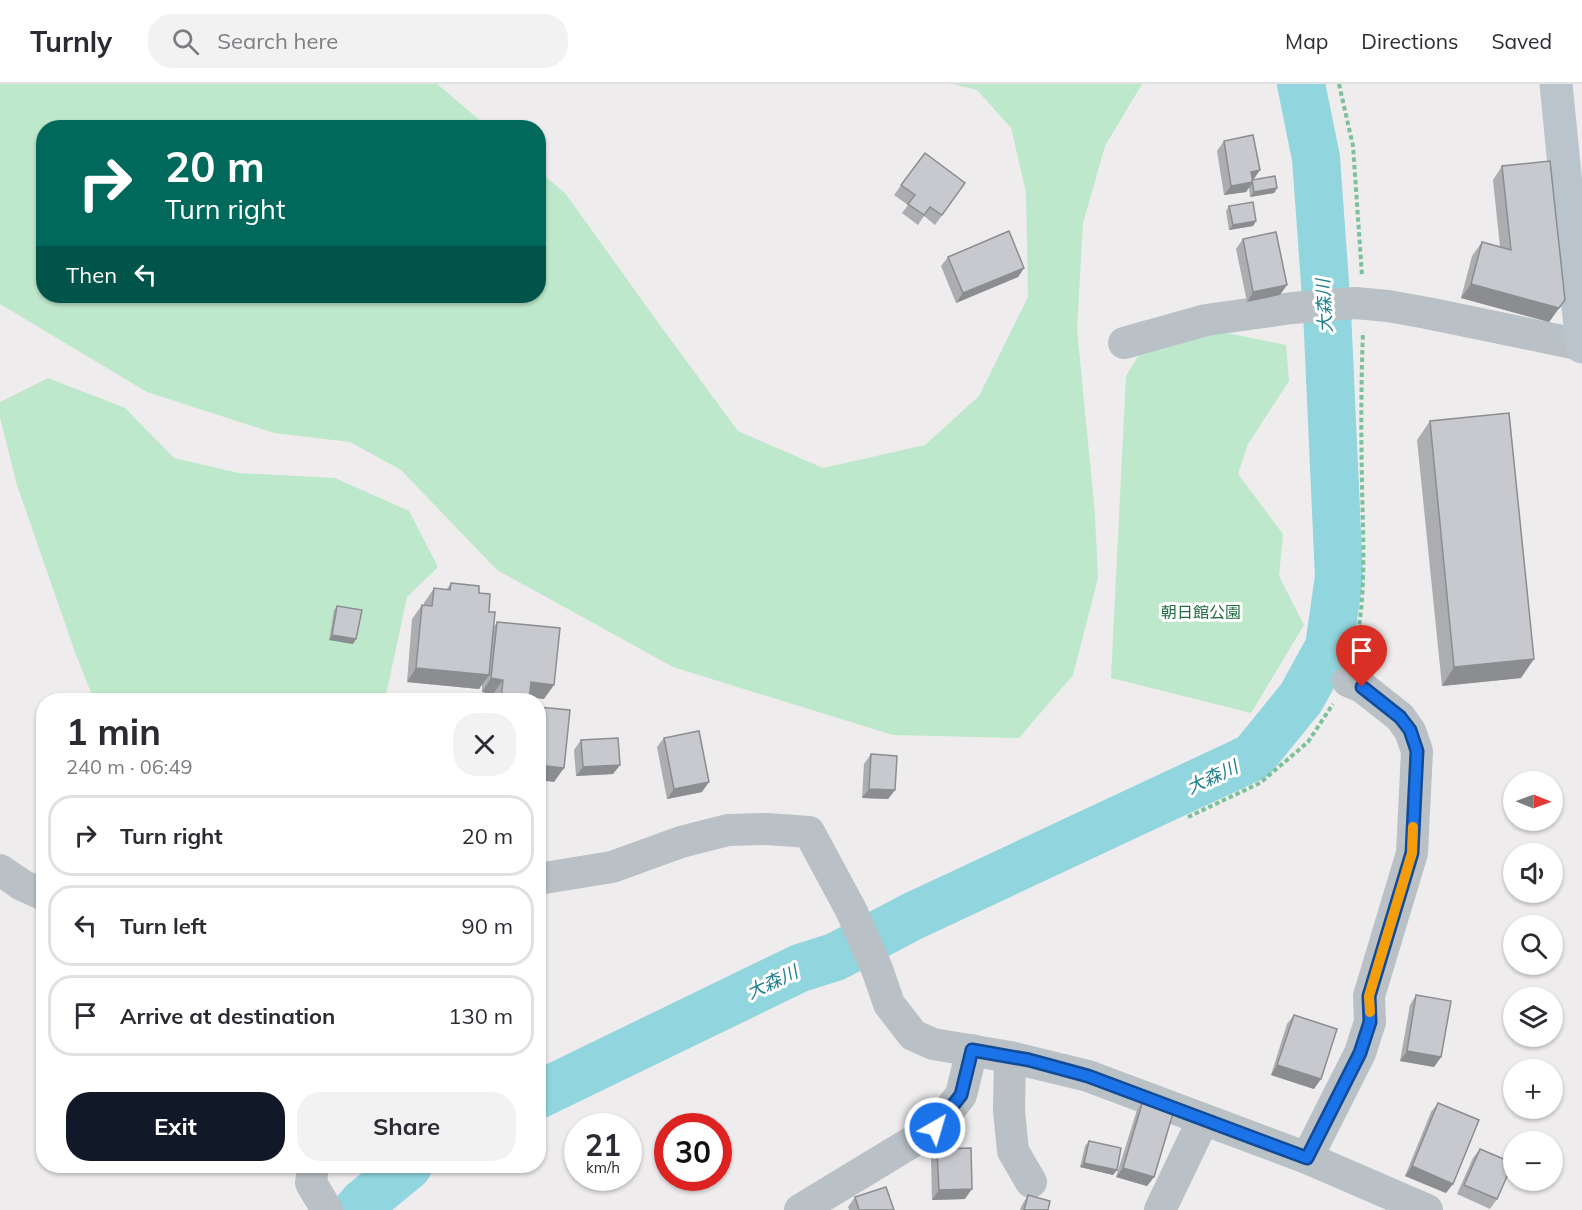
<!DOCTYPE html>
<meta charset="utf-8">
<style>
body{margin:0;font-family:Mulish,"Noto Sans JP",sans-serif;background:#f2f2f3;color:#2b2b33;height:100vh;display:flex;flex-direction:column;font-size:22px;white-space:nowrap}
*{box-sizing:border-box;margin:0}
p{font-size:20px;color:#7c7c81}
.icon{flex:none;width:33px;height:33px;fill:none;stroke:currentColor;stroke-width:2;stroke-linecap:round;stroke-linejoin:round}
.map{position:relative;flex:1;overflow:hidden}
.side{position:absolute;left:36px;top:609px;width:510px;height:480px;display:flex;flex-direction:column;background:#fff;border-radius:24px;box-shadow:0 2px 4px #0004}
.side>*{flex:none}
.banner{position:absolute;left:36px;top:36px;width:510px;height:183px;border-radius:24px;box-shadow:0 2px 4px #0004;background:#00695c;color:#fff;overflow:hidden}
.needle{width:39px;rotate:91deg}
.fabs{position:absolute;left:1503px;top:687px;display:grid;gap:12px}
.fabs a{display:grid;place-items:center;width:60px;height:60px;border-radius:50%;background:#fff;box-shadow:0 2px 4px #0004;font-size:30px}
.speed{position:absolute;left:564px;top:1029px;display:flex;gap:12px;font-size:30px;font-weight:700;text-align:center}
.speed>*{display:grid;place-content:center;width:78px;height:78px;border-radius:50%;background:#fff;box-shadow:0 2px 4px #0004;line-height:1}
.speed small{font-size:15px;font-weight:400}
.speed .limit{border:9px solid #d22;background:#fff;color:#111}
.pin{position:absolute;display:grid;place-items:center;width:51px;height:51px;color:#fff;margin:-62px -26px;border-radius:50% 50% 50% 0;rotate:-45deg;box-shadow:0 0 6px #0007}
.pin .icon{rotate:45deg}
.me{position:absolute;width:66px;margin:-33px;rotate:38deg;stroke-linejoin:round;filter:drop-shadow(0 0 4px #0008)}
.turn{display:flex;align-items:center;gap:21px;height:126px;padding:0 30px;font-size:27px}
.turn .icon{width:78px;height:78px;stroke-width:2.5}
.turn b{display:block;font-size:42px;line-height:51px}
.then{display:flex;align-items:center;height:57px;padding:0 30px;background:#0003;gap:12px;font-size:22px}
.round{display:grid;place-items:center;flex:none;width:63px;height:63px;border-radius:24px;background:#f2f2f3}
.head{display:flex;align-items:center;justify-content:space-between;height:102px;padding:0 30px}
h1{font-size:36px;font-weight:700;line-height:45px}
.button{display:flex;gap:12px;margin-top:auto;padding:12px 30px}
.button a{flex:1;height:69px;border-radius:24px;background:#111827;color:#fff;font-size:24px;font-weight:700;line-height:69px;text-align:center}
.button a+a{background:#f2f2f3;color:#2b2b33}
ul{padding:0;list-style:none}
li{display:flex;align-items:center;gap:18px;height:81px;margin:0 12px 9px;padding:0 18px;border:3px solid #e1e1e2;border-radius:24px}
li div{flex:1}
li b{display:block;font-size:22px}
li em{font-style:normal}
header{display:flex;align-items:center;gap:36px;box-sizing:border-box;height:84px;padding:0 30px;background:#fff;border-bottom:2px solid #e1e1e2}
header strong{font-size:28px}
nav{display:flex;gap:33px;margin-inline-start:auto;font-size:21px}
.search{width:420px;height:54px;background:#f2f2f3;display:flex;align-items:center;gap:15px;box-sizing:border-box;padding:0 21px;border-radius:24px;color:#7c7c81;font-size:22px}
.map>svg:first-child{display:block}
.green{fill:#bee8cb}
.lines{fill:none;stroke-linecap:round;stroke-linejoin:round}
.river{stroke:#91d5df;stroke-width:48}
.path{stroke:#7bc199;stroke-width:4;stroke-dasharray:4.5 3;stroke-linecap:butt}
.street{stroke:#b9c1c6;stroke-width:32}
.secondary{stroke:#b9c4cc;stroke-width:33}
.wall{fill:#abadb1}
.shaded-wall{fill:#8b8d90}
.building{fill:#c7c9ce;stroke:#8b8d90;stroke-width:1.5}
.route-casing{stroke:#114b97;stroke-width:15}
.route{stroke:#1a73e8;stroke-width:10}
.slow{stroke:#f59e0b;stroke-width:10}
.labels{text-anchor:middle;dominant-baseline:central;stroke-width:6;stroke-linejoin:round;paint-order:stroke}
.park-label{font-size:16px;fill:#226d41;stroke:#fff}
.water-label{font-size:18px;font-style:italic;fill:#1d7e8c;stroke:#fff}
</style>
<header>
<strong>Turnly</strong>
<div class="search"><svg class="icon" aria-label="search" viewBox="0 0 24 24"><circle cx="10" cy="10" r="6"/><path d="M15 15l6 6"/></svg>Search here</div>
<nav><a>Map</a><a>Directions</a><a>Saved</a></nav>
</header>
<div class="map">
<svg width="1582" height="1126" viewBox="0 0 1582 1126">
<rect width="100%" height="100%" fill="#eeecec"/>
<g class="green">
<path d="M0,0H437L488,43L44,44V212H538L539,87L565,109L662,244L738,347L823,384L925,361L979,312L1028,213L1026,108L1011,44L977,6L953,0H1142L1105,62L1083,139L1077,245L1095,430L1098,494L1073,591L1019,654L893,651L673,583L497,486L401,386L350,358L274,349L147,308L0,220Z"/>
<path d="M1212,246L1286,261L1289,297L1248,360L1238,390L1283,450L1279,492L1304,541L1251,629L1111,594L1126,292L1143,264Z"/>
<path d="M48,294L125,324L174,374L239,389L335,394L409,427L438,483L407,513L385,616H94L75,568L17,401L0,333V318Z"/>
</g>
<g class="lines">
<g class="river">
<path d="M538,1011L800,884L835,873L913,832L1253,673L1301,614L1329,563L1339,493L1327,227L1316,74L1301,0"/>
<path d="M357,1126L363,1119L408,1082"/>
</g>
<g class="path">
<path d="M1339,0L1353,62L1362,192"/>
<path d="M1354,570C1367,514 1363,456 1362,400C1361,349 1361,298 1363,248"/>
<path d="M1188,733L1260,699L1308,658L1333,620"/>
</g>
<g class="street">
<path d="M1124,259L1206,236L1292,224L1355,219L1388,222L1427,229L1582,261"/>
<path d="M0,786L22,801L44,811"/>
<path d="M538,795L612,783L681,758L728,746L767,745L809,748L851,826L877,885L889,920L913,951L933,960L1010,973L1088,992L1307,1074L1427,1126"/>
<path d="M1010,973L1009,1027L1013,1067L1031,1098"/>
<path d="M1307,1074L1360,969L1370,938L1369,912L1412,769L1417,667L1410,647L1400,633L1362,603L1348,597"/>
<path d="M313,1082L311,1099L327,1126"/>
<path d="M800,1126L935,1044L961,1011L972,966"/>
<path d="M1160,1126L1203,1036"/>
</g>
<path class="secondary" d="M1556,0L1582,263"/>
</g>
<g class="wall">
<path d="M1224,57L1260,86L1253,96L1277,104L1274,109L1250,113L1249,103L1246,108L1224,111L1217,67Z"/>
<path d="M925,69L965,99L935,141L924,132L918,141L902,129L908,121L894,111Z"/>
<path d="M1502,82L1565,216L1549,238L1461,214L1472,172L1482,158L1500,163L1493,96Z"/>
<path d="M1229,122L1256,137L1253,142L1229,146L1226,127Z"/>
<path d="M1243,155L1280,211L1247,218L1236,165Z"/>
<path d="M948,173L1024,184L1018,193L956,219L941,182Z"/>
<path d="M1430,337L1521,594L1442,602L1417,356Z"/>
<path d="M451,499L479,509L489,528L493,544L497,538L544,615L530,613L529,616H492L493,610L482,608V600L479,605L407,598L412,535L422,521H424V519L434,504L446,506Z"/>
<path d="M337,522L353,560L329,556L334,526Z"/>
<path d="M664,654L702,708L667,715L657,663Z"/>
<path d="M581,656L620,681L613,690L576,692L574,666Z"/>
<path d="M871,670L895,706L888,715L862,714L864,680Z"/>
<path d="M1416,911L1441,973L1434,983L1400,977L1410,921Z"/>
<path d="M1294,931L1314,1005L1271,991L1287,940Z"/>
<path d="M1143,1016L1154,1093L1147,1102L1116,1093L1137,1026Z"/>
<path d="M1438,1019L1446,1109L1405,1092L1431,1028Z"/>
<path d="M1089,1057L1117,1086L1113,1091L1080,1083L1085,1062Z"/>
<path d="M937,1065L965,1115L932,1116L931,1075Z"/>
<path d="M1480,1065L1497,1115L1490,1125L1457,1110L1473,1074Z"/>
<path d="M1028,1111L1048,1126H1020L1022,1121Z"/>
<path d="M855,1113L894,1126H849L848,1123Z"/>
</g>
<g class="shaded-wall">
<path d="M1260,86L1253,96L1244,98L1251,88Z"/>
<path d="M1253,98L1246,108L1224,111L1231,102Z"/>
<path d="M1277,104L1274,109L1250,113L1254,108Z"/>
<path d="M1256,137L1253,142L1229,146L1233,141Z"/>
<path d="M1024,184L1018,193L956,219L963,209Z"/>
<path d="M1471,200L1565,216L1549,238L1461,214Z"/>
<path d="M1287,201L1280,211L1247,218L1253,208Z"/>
<path d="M332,551L356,555L353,560L329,556Z"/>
<path d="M1534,575L1521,594L1442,602L1454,583Z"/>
<path d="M416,584L489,591L479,605L407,598Z"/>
<path d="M491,594L503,596L493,610L482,608Z"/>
<path d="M531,598L554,601L544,615L522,612Z"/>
<path d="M538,681L564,684L554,698L538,696Z"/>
<path d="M620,681L613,690L576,692L583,683Z"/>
<path d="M709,698L702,708L667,715L674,705Z"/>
<path d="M869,705L895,706L888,715L862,714Z"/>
<path d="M1407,967L1441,973L1434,983L1400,977Z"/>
<path d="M1277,981L1321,995L1314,1005L1271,991Z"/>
<path d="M1084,1079L1117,1086L1113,1091L1080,1083Z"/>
<path d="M1412,1082L1453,1100L1446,1109L1405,1092Z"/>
<path d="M1123,1084L1154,1093L1147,1102L1116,1093Z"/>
<path d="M972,1105L965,1115L932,1116L939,1106Z"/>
</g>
<g class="building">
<path d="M1253,51L1260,86L1251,88L1253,98L1231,102L1224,57Z"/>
<path d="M925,69L965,99L942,131L930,123L924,131L908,120L915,111L901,101Z"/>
<path d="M1550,77L1565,216L1559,224L1471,200L1482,158L1511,166L1502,82Z"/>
<path d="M1275,92L1277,104L1254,108L1252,96Z"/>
<path d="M1253,118L1256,137L1233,141L1229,122Z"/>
<path d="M1009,147L1024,184L963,209L948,173Z"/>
<path d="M1276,148L1287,201L1253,208L1243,155Z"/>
<path d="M1509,329L1534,575L1454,583L1430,337Z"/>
<path d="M451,499L479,502V509L490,510L489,528H495L489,591L416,584L422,521L432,522L434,504L450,506Z"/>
<path d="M337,522L362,526L356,555L332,551Z"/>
<path d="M497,538L560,544L554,601L531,598L529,616H501L503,596L491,594Z"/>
<path d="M538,623L570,626L564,684L538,681Z"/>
<path d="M699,647L709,698L674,705L664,654Z"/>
<path d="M618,654L620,681L583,683L581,656Z"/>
<path d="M871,670L897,672L895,706L869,705Z"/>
<path d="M1416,911L1451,917L1441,973L1407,967Z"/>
<path d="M1294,931L1337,945L1321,995L1277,981Z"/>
<path d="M1143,1016L1174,1026L1154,1093L1123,1084Z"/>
<path d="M1438,1019L1479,1036L1453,1100L1412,1082Z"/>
<path d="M1089,1057L1121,1064L1117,1086L1084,1079Z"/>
<path d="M971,1064L972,1105L939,1106L937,1065Z"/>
<path d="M1480,1065L1513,1079L1497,1115L1464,1101Z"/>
<path d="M886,1103L894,1126H859L855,1113Z"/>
<path d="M1028,1111L1050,1117L1048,1126H1024Z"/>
</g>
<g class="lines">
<defs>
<path id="route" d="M935,1044L961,1011L972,966L1029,976L1088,992L1307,1074L1360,969L1370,938L1369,912L1412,769L1417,667L1410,646L1400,633L1362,603"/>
</defs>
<use href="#route" class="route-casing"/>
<use href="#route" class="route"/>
<path class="slow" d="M1370,928L1369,912L1412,769L1413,743"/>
</g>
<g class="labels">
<g class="park-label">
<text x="1201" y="528">朝日館公園</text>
</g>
<g class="water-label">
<text transform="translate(1324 222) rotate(-93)">大森川</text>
<text transform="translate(1212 693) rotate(-25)">大森川</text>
<text transform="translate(772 898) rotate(-25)">大森川</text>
</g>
</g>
</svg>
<div class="fabs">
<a><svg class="needle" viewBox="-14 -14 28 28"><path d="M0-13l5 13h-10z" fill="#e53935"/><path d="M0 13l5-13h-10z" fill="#7c7c81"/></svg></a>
<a><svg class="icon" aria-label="sound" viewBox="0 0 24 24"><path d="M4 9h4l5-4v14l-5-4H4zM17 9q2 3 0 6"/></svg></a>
<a><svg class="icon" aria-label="search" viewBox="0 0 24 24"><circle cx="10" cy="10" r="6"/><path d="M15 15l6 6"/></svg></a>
<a><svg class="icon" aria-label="layers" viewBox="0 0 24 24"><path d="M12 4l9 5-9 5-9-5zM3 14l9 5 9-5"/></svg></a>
<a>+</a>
<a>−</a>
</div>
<div class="speed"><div>21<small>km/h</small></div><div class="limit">30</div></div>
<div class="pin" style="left:1362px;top:603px;background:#d93025"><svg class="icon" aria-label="arrive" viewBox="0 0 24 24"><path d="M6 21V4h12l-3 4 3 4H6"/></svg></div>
<svg class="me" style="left:935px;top:1044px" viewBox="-20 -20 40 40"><circle r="17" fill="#1a73e8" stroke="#fff" stroke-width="3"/><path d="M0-11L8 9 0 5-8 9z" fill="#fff"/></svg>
<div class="banner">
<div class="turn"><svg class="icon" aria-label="right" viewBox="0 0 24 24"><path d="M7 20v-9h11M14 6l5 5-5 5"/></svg><div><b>20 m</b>Turn right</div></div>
<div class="then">Then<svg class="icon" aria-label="left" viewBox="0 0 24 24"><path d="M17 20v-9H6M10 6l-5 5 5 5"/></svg></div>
</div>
<section class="side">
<div class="head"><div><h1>1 min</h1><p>240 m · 06:49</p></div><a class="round"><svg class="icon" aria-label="close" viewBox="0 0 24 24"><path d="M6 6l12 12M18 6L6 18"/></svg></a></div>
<ul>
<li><svg class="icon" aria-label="right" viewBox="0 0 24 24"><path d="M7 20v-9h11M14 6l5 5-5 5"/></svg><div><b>Turn right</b></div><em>20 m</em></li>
<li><svg class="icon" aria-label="left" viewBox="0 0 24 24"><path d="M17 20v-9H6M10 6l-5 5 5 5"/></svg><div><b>Turn left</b></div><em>90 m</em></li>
<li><svg class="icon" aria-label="arrive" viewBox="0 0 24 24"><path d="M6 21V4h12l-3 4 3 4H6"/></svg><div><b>Arrive at destination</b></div><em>130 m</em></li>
</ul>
<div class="button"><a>Exit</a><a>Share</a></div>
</section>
</div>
